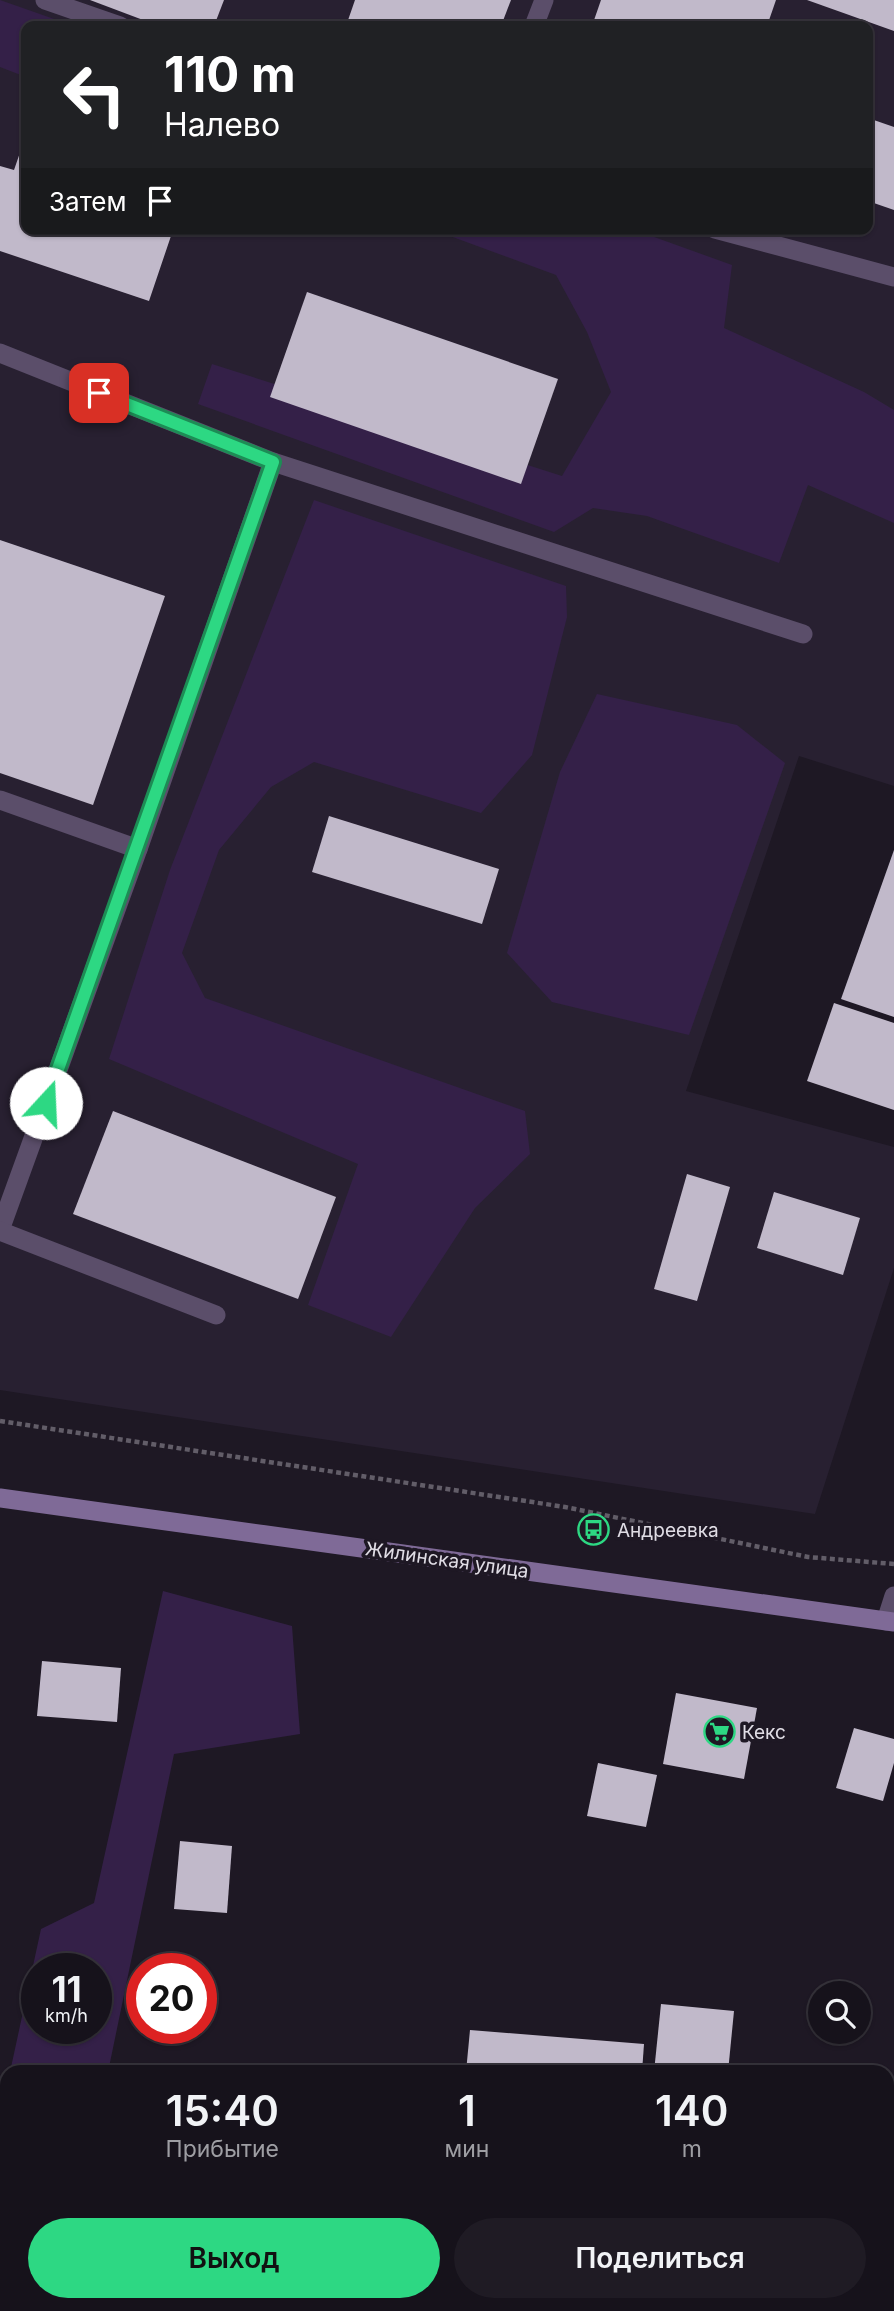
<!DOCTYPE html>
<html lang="ru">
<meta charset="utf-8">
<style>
body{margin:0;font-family:Inter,sans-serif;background:#1f1b24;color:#f1f3f6;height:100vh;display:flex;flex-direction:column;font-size:26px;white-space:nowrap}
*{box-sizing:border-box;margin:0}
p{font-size:23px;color:#9e9ea3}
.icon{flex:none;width:38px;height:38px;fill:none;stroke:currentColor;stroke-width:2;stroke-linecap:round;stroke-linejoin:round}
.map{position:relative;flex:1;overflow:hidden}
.sheet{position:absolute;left:0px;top:2065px;width:894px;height:247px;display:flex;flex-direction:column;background:#16121b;border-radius:21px 21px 0 0;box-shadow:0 2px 5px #0004,0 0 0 2px #35323a}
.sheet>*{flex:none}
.top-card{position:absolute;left:21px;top:21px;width:852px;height:214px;border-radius:14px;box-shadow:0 2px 5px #0004,0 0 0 2px #35323a;background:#202124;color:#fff;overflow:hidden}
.buttons{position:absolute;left:808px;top:1981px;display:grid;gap:14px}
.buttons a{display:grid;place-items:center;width:63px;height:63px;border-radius:50%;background:#16121b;box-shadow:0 2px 5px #0004,0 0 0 2px #35323a;font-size:35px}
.speed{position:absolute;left:21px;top:1953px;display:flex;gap:14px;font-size:35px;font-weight:700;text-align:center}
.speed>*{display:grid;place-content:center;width:91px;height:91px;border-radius:50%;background:#16121b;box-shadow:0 2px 5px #0004,0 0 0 2px #35323a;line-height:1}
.speed small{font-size:18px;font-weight:400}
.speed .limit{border:10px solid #d22;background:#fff;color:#111}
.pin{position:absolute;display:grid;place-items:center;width:60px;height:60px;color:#fff;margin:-30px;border-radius:14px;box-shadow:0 4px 10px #0006}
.me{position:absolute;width:77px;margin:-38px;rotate:20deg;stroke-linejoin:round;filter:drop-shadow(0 0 5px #0008)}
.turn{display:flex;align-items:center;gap:24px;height:147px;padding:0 28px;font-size:32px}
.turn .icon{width:91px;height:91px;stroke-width:2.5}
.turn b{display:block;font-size:49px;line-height:60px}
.then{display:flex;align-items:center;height:66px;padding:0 28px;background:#0003;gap:14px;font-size:26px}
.eta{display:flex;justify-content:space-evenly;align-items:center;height:119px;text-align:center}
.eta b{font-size:42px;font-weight:600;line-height:49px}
.button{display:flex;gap:14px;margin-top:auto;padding:14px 28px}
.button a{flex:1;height:80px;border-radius:42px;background:#2dd883;color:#111;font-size:28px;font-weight:600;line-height:80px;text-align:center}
.button a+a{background:#1f1b24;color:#f1f3f6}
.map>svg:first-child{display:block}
.built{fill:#282031;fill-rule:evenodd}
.green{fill:#342048;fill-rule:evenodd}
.building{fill:#c1b9ca}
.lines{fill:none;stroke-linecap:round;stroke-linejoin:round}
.path{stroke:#625d68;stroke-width:4.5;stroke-dasharray:5 3.5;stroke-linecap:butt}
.service{stroke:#5b4e6a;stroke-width:19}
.minor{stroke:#5b4e6a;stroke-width:19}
.tertiary{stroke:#5b4e6a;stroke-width:19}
.secondary{stroke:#7f6a97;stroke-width:19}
.route-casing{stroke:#1d8c55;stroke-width:18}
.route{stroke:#2dd883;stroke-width:12}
.labels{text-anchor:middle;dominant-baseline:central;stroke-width:7;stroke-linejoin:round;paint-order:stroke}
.poi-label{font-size:19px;fill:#e0dde5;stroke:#1e1824;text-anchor:start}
.street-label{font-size:19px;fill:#e0dde5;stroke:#1e1824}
</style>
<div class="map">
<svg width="894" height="2311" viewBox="0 0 894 2311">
<rect width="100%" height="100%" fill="#1e1824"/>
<path class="built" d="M0,0H894V786L799,756L686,1091L894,1147V1268L815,1514L0,1390ZM26,26H868V229H26Z"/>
<g class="green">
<path d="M0,0L74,26H26V77L0,67Z"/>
<path d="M431,229H632L732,265L724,328L864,392L894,410V523L808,485L779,563L647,516L593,508L554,532L198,404L212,364L562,476L611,392L587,332L556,275Z"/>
<path d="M314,500L566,586L567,617L532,755L481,813L314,762L271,787L219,850L182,953L205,998L525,1111L530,1154L475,1208L391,1337L308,1305L358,1164L109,1059L170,870Z"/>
<path d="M597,694L737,725L785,763L689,1035L552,1002L507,953L560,772Z"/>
<path d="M163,1591L292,1626L300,1734L174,1754L108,2072H10L41,1929L94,1903ZM37,1969H96V2028H37Z"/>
<path d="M7,2084V2196L0,2195V2089H6Z"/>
<path d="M0,2299L7,2301V2305H53L52,2311H0Z"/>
</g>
<g class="building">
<path d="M90,0H224L214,26H159Z"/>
<path d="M355,0H511L501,26H346Z"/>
<path d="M601,0H776L767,26H592Z"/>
<path d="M807,0H894V31Z"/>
<path d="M868,118L894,127V210L868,201Z"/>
<path d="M24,141L26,229H162L172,233L149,301L0,251V166L14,170Z"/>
<path d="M307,292L558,379L521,484L270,397Z"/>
<path d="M0,540L165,596L93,805L0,773Z"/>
<path d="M329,816L499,869L482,924L312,872Z"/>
<path d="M894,850V1017L841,999Z"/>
<path d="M834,1003L894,1023V1110L807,1081Z"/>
<path d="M113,1111L336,1197L298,1299L73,1214Z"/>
<path d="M687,1174L730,1187L697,1301L654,1289Z"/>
<path d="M774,1192L860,1218L843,1275L757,1248Z"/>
<path d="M42,1661L121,1668L117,1722L37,1716Z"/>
<path d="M676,1693L757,1708L744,1779L663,1764Z"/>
<path d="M854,1728L894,1739V1763L883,1801L836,1788Z"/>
<path d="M598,1763L657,1775L646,1827L587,1816Z"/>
<path d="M180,1841L232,1846L227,1913L174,1909Z"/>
<path d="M661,2004L734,2011L728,2072H654Z"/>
<path d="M470,2030L644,2044L642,2072H466Z"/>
<path d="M0,2207L7,2208V2277L0,2275Z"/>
<path d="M277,2305H351L350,2311H276Z"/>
<path d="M358,2305H420L418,2311H356Z"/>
</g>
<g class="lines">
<path class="path" d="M0,1421L565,1507L808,1557L894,1564"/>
<g class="service">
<path d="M45,0L120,26"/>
<path d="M534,26L544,0"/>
<path d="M715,229L894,277"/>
<path d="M0,353L273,462L803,634"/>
<path d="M0,800L138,849L273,462"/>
<path d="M0,1230L138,849"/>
<path d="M0,1231L216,1315"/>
<path d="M539,2305L540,2311"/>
<path d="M817,2305L839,2311"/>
</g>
<path class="minor" d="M886,1621L894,1596"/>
<path class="tertiary" d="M889,2311L894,2286"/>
<path class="secondary" d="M0,1498L894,1622"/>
</g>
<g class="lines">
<defs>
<path id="route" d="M46,1103L273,462L99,393"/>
</defs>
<use href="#route" class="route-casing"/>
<use href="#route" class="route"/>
</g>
<defs>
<symbol id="bus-ring" viewBox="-11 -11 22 22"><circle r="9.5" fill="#1e1824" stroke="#2dd883" stroke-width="1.5"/><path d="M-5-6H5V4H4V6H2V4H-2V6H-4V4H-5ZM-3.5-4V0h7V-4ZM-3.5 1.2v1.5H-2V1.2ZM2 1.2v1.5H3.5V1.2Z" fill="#2dd883"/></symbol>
<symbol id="supermarket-ring" viewBox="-11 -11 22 22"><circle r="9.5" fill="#1e1824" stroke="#2dd883" stroke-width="1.5"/><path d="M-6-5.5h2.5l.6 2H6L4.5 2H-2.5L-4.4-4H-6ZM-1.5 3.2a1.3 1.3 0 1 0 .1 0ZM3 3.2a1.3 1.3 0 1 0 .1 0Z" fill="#2dd883"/></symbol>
</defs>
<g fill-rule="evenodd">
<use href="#bus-ring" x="576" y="1512" width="35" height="35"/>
<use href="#supermarket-ring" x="702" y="1714" width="35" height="35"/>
</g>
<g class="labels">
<g class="poi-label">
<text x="617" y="1530">Андреевка</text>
<text x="742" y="1732">Кекс</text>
</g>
<g class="street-label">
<text transform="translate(447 1560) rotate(8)">Жилинская улица</text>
</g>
</g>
</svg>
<div class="buttons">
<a><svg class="icon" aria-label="search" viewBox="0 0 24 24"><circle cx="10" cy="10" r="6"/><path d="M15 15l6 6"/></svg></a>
</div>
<div class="speed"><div>11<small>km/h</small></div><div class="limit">20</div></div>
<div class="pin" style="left:99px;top:393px;background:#d93025"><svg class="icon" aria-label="arrive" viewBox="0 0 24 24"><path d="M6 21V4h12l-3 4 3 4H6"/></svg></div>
<svg class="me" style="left:46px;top:1103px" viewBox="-20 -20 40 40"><circle r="19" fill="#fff"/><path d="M0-13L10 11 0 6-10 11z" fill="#2dd883"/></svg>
<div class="top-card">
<div class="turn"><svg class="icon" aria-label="left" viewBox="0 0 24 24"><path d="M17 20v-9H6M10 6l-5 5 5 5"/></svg><div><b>110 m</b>Налево</div></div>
<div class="then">Затем<svg class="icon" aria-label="arrive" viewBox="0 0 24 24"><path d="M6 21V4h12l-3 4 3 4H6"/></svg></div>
</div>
<section class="sheet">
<div class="eta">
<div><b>15:40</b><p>Прибытие</p></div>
<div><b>1</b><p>мин</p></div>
<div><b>140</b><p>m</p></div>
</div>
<div class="button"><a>Выход</a><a>Поделиться</a></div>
</section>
</div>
